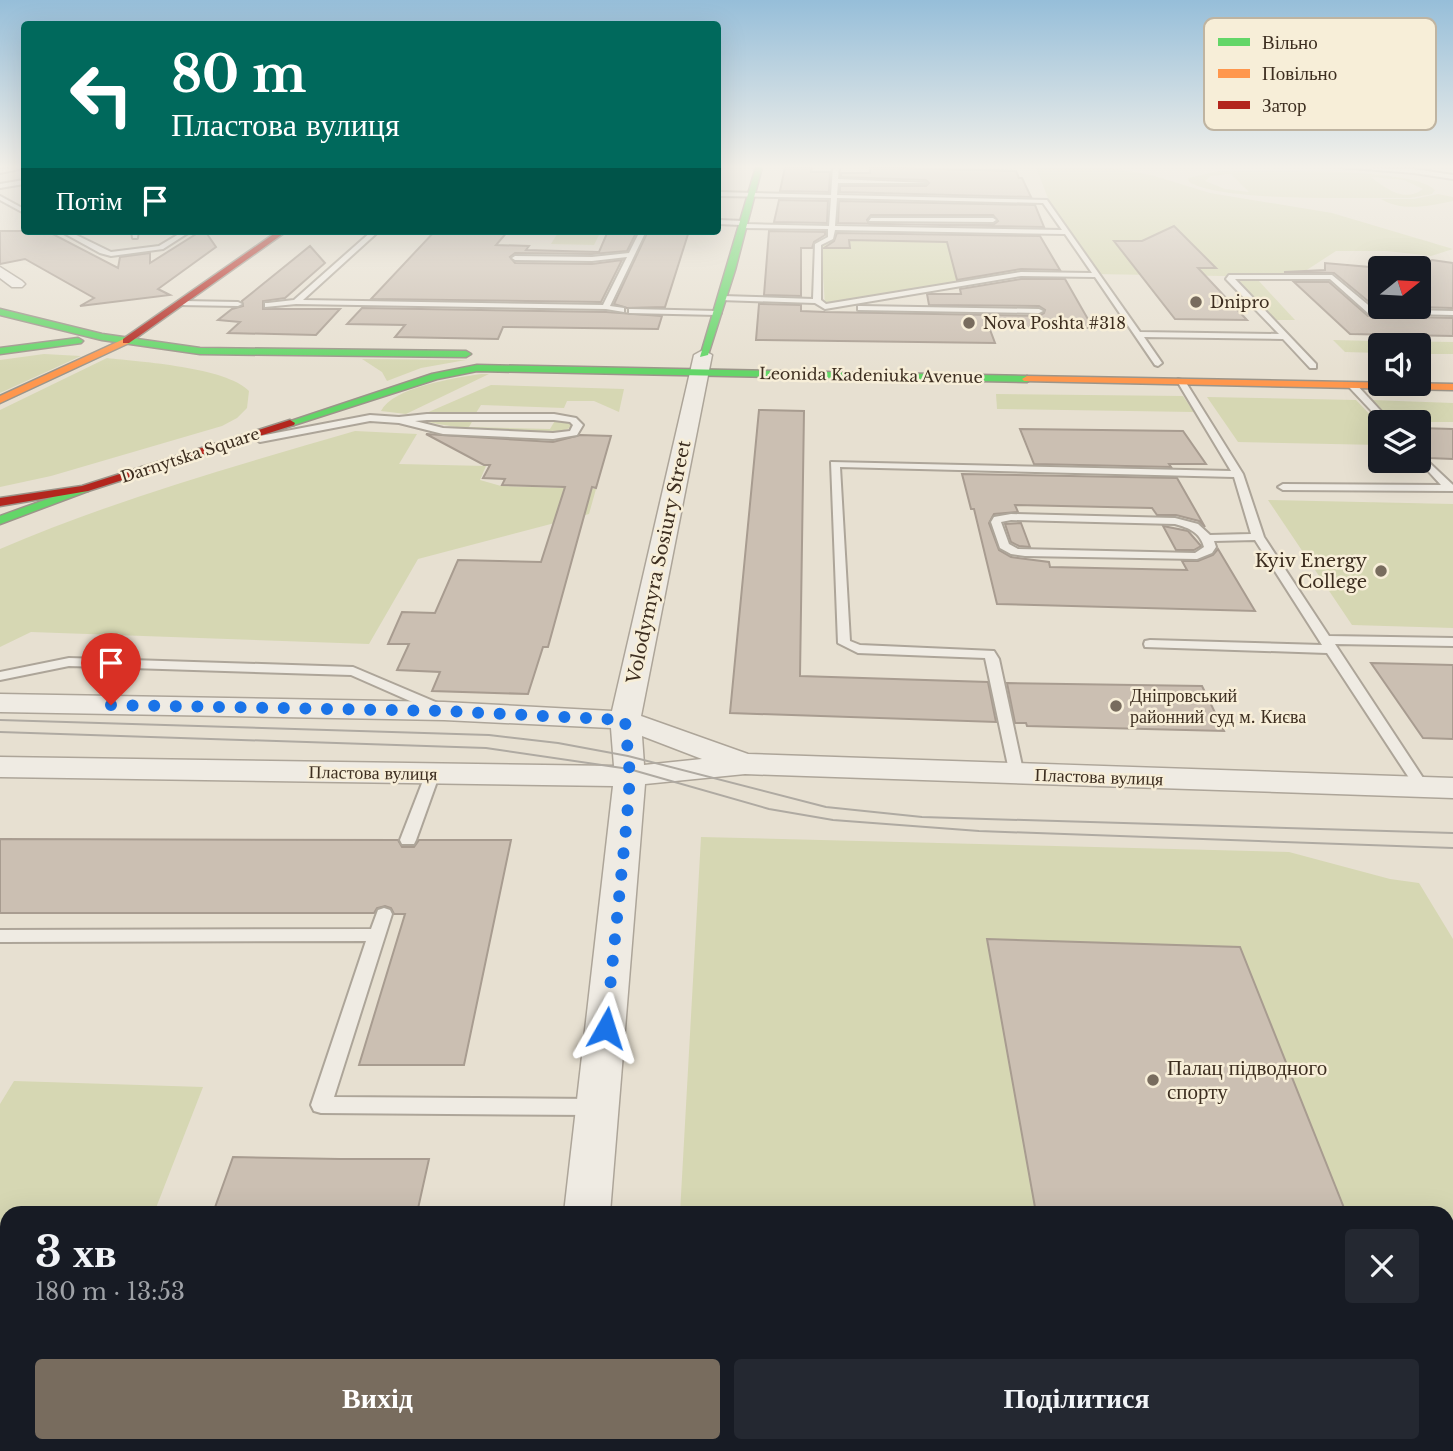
<!DOCTYPE html>
<html lang="uk">
<meta charset="utf-8">
<style>
body{margin:0;font-family:"Libre Baskerville",serif;background:#242831;color:#f1f3f6;height:100vh;display:flex;flex-direction:column;font-size:26px;white-space:nowrap}
*{box-sizing:border-box;margin:0}
p{font-size:23px;color:#9ea1a6}
.icon{flex:none;width:38px;height:38px;fill:none;stroke:currentColor;stroke-width:2;stroke-linecap:round;stroke-linejoin:round}
.map{position:relative;flex:1;overflow:hidden}
.details{position:absolute;left:0px;top:1206px;width:1454px;height:247px;display:flex;flex-direction:column;background:#171b24;border-radius:21px 21px 0 0;box-shadow:0 7px 28px #0002}
.details>*{flex:none}
.banner{position:absolute;left:21px;top:21px;width:700px;height:214px;border-radius:7px;box-shadow:0 7px 28px #0002;background:#00695c;color:#fff;overflow:hidden}
.needle{width:46px;rotate:72deg}
.buttons{position:absolute;left:1368px;top:256px;display:grid;gap:14px}
.buttons a{display:grid;place-items:center;width:63px;height:63px;border-radius:7px;background:#171b24;box-shadow:0 7px 28px #0002;font-size:35px}
.pin{position:absolute;display:grid;place-items:center;width:60px;height:60px;color:#fff;margin:-72px -30px;border-radius:50% 50% 50% 0;rotate:-45deg;box-shadow:0 0 7px #0007}
.pin .icon{rotate:45deg}
.me{position:absolute;width:77px;margin:-38px;rotate:6deg;stroke-linejoin:round;filter:drop-shadow(0 0 5px #0008)}
.turn{display:flex;align-items:center;gap:24px;height:147px;padding:0 35px;font-size:32px}
.turn .icon{width:91px;height:91px;stroke-width:2.5}
.turn b{display:block;font-size:49px;line-height:60px}
.then{display:flex;align-items:center;height:66px;padding:0 35px;background:#0003;gap:14px;font-size:26px}
.round{display:grid;place-items:center;flex:none;width:74px;height:74px;border-radius:7px;background:#242831}
.head{display:flex;align-items:center;justify-content:space-between;height:119px;padding:0 35px}
h1{font-size:42px;font-weight:700;line-height:52px}
.action{display:flex;gap:14px;margin-top:auto;padding:14px 35px}
.action a{flex:1;height:80px;border-radius:7px;background:#786c5e;color:#fff;font-size:28px;font-weight:700;line-height:80px;text-align:center}
.action a+a{background:#242831;color:#f1f3f6}
.map>svg:first-child{display:block}
.green{fill:#d6d7b3;fill-rule:evenodd}
.building{fill:#cbbfb2;stroke:#a89c90;stroke-width:2;fill-rule:evenodd}
.lines{fill:none;stroke-linecap:round;stroke-linejoin:round}
.lane-casing{stroke:#ada599;stroke-width:4}
.street-casing{stroke:#ada599;stroke-width:3}
.fast-casing{stroke:#9c958a;stroke-width:3}
.slow-casing{stroke:#9c958a;stroke-width:3}
.jam-casing{stroke:#9c958a;stroke-width:3}
.lane{fill:#efebe3;fill-rule:evenodd}
.street{fill:#efebe3;fill-rule:evenodd}
.fast{fill:#63d668;fill-rule:evenodd}
.slow{fill:#ff974d;fill-rule:evenodd}
.jam{fill:#b3261e;fill-rule:evenodd}
.tram{stroke:#afaaa2;stroke-width:2}
.route{stroke:#1a73e8;stroke-width:12;stroke-dasharray:0 21.6}
.poi-dot{fill:#786c5e;stroke:#f7eed8;stroke-width:2.5}
.labels{text-anchor:middle;dominant-baseline:central;stroke-width:5;stroke-linejoin:round;paint-order:stroke}
.far-poi-label{font-size:16px;fill:#3d2e20;stroke:#f7eed8;text-anchor:start}
.far-street-label{font-size:16px;fill:#3d2e20;stroke:#f7eed8}
.poi-label{font-size:18px;fill:#3d2e20;stroke:#f7eed8;text-anchor:end}
.street-label{font-size:18px;fill:#3d2e20;stroke:#f7eed8}
.near-poi-label{font-size:21px;fill:#3d2e20;stroke:#f7eed8;text-anchor:start}
.key{fill:#f7eed8;stroke:#bfb4a1;stroke-width:2}
.key-label{font-size:19px;fill:#3d2e20}
</style>
<div class="map">
<svg width="1453" height="1451" viewBox="0 0 1453 1451">
<rect width="100%" height="100%" fill="#e7e0d1"/>
<g class="green">
<path d="M1036,167H1104L1151,175L1210,193L1332,213L1453,249L1431,256L1387,251H1336L1296,277L1091,274L1049,201Z"/>
<path d="M1218,171C1257,172 1412,166 1435,190L1432,194L1410,198C1363,197 1225,203 1189,182L1188,178ZM1231,174L1249,192L1225,189L1205,181L1211,176ZM1371,177L1404,180L1423,189C1405,203 1386,189 1371,177Z"/>
<path d="M1438,194L1453,197V201C1429,206 1402,212 1381,199H1414Z"/>
<path d="M559,231H601L594,245L551,244Z"/>
<path d="M830,240L1009,244L1022,276L825,306L821,243Z"/>
<path d="M1239,280H1258L1295,320H1274Z"/>
<path d="M1333,340L1373,341L1381,348V353L1345,352Z"/>
<path d="M1389,341L1453,342V354H1419V345H1393Z"/>
<path d="M44,354L81,356L0,393V360Z"/>
<path d="M107,358C141,362 226,367 249,391L247,408L237,418L222,426L51,476L0,487V410Z"/>
<path d="M362,359L466,360L421,368L387,381L382,372Z"/>
<path d="M481,374H489L406,414L381,411C393,387 455,378 481,374Z"/>
<path d="M491,385L624,389L619,412L594,401H567L564,408L481,405L476,413L424,414Z"/>
<path d="M996,394L1183,396L1194,412L997,409Z"/>
<path d="M1207,397L1356,400L1381,426V445L1238,442Z"/>
<path d="M1371,400L1453,403V422H1394Z"/>
<path d="M556,419L564,420L572,426C555,443 449,427 423,421L473,420L469,427L550,429Z"/>
<path d="M355,431L417,434L399,464L486,466L480,480L501,486L596,489L589,514L418,559L369,644L31,632L0,647V549C111,501 238,465 355,431Z"/>
<path d="M1268,500L1453,504V628L1352,625Z"/>
<path d="M701,837L1289,852L1390,879L1419,883L1453,939V1451H665V1446H1447V1213H680Z"/>
<path d="M14,1081L203,1087L154,1213H7V1446H65L63,1451H0V1104Z"/>
</g>
<g class="building">
<path d="M785,167H812L811,172H830L829,192L780,191Z"/>
<path d="M870,167L1016,171L1019,178H1022L1031,197L840,192V186H926L929,183L926,180L841,177V173H870Z"/>
<path d="M779,200L828,201L827,223L774,222Z"/>
<path d="M839,201L1035,205L1044,227L838,223ZM871,215H993L998,221L993,225L869,224L867,220Z"/>
<path d="M1174,226L1216,268H1198L1247,320L1175,319L1114,241H1142Z"/>
<path d="M0,231H47L118,268L120,257L150,253V263L201,231H205L216,247L158,289L170,295L80,306L94,298L25,259L0,264Z"/>
<path d="M435,231H508L496,245L529,246L526,250L599,252L608,231H637L627,251L592,254L515,253L510,257L515,263L592,264L622,260L601,302L371,299Z"/>
<path d="M648,231H689L665,307L627,308L614,304Z"/>
<path d="M769,231L825,232V235L814,242L812,248H801V296L764,295Z"/>
<path d="M837,233L1040,236L1060,270L1021,269L957,280L947,242L849,240L850,248H824L834,241Z"/>
<path d="M310,246L325,263L285,298L263,301V309H340L316,335L228,333L240,322L218,320L232,309L243,306L242,301Z"/>
<path d="M1432,260L1453,263V308L1374,306L1334,273L1284,272L1325,270V263L1381,268V306H1419V270Z"/>
<path d="M1021,279H1065L1093,328L989,327L995,343L756,340L759,304L801,305V311L825,312L1039,316L1044,313L1045,310L1039,306L929,305L927,294H961L960,289Z"/>
<path d="M1294,282H1329L1368,316L1453,318V336L1350,334Z"/>
<path d="M362,308L606,312L662,316L658,329L503,327L498,339L395,337L405,325L347,324Z"/>
<path d="M759,410L804,411L800,676L988,682L996,722L730,713Z"/>
<path d="M1419,428L1453,429V459L1428,458L1419,450Z"/>
<path d="M1020,429L1183,431L1206,464H1169L1171,467L1034,464Z"/>
<path d="M426,434L553,442L580,435L611,436L596,488L592,487L548,647H543L528,694L432,691L440,672L397,670L409,644H388L402,612L435,613L458,560L541,562L565,487L502,485L505,479L483,478L490,465H484Z"/>
<path d="M962,474L1177,478L1205,527L1199,521L1176,515H1157L1152,508L1015,505L1018,512L994,514L989,523L999,550L1011,557L1049,562L1050,567L1187,570L1182,561H1198L1213,555L1218,549L1255,611L997,604L974,509H971Z"/>
<path d="M1021,523L1030,547L1019,546L1011,542L1005,524Z"/>
<path d="M1163,526L1188,531L1201,546L1194,550H1176Z"/>
<path d="M1371,663L1453,665V739L1423,738Z"/>
<path d="M1007,683L1202,686L1224,731L1027,726L1026,723H1015Z"/>
<path d="M0,839L398,840L402,847H414L419,840H511L464,1065H359L405,914H394L391,908L385,906L377,908L374,913H0Z"/>
<path d="M987,939L1240,947L1346,1213H1036Z"/>
<path d="M233,1157L340,1159H429L417,1213H213Z"/>
</g>
<g class="lines">
<defs>
<g id="lane">
<path d="M15,167L24,168L0,173V169Z"/>
<path d="M833,167H839L838,179L926,183H838L837,195L1047,200L1140,332L1279,334L1226,279L1229,275H1332L1373,309L1453,311V315L1368,313L1330,279H1235L1316,364V368H1310L1283,339L1144,337L1162,363L1158,366L1155,365L1095,277L1021,276L825,309L815,303L720,300V296H723L813,299L815,244L828,237V229L743,228L741,225L718,224V220L744,221L746,224L829,226L831,198L718,196V192L831,195ZM837,198L1043,203L1062,230L835,226ZM835,230L1065,234L1092,273L1021,272L826,304L821,300V245L833,239Z"/>
<path d="M1340,167L1414,169L1453,175V179L1414,173Z"/>
<path d="M24,180V184L0,188V184Z"/>
<path d="M0,196L24,209V213L0,200Z"/>
<path d="M871,218H993L996,220L993,222L869,221Z"/>
<path d="M60,231H68L111,252L159,246L184,231H191L163,249L111,256L100,253Z"/>
<path d="M132,231H138L137,238H133Z"/>
<path d="M372,231H379L303,300L603,305L627,257L592,261L515,260L512,258L515,256L592,257L629,253L640,231H646L610,306L624,308V312L606,309L296,304L265,307V303H268L294,300Z"/>
<path d="M182,301L238,302L242,304L238,306L179,305V301Z"/>
<path d="M861,306L1039,309L1043,311L1039,313L858,310V306Z"/>
<path d="M632,309L717,311L721,313L717,315L629,313V309Z"/>
<path d="M1178,379L1185,381L1243,474L1264,537L1329,636L1453,638V646L1335,644L1429,787L1427,790H1417L1327,653L1145,647L1144,644L1145,641L1150,640L1322,645L1255,540L1214,541L1216,547L1212,553L1197,559L1025,556L1011,554L1000,548L991,522L994,517L1011,514L1175,518L1198,524L1210,535L1251,534L1234,477L840,467L850,641L860,645L994,651L999,659L1024,775L1022,778L1017,780L1010,775L985,658L858,653L838,643L831,462L1231,471L1177,381ZM1011,520L1175,524C1189,528 1200,532 1204,547L1195,553L1018,549L1009,544L1001,522Z"/>
<path d="M1349,383H1355L1391,422H1382L1349,387Z"/>
<path d="M427,414H554L576,418L583,425L577,435L553,439L443,434L399,423L370,421L260,442L255,439L260,436L370,415L399,417ZM427,420H554L570,422L573,425L570,431L553,433L443,428L415,421Z"/>
<path d="M1419,453L1453,485V491L1283,490L1278,487L1283,484L1441,485L1418,460Z"/>
<path d="M69,658L353,667L445,706L447,709L445,712H435L351,675L69,666L0,680V672Z"/>
<path d="M433,768L440,773L416,840L414,844H402L400,840L426,773Z"/>
<path d="M384,908L390,910L392,914L334,1097L593,1099L600,1101L603,1107L600,1113L593,1115L321,1113L314,1111L311,1105L366,941L0,942V930L371,929L378,910Z"/>
<path d="M302,1446H328L327,1451H301Z"/>
<path d="M751,1446H776L777,1451H751Z"/>
</g>
<g id="street">
<path d="M0,267L22,281L25,284L22,287H12L0,278Z"/>
<path d="M703,350L712,355L641,716L748,754L1453,778V798L745,774L645,784L610,1213H564L613,786L0,777V757L614,766L611,728L444,720L0,712V694L444,702L612,711L694,355ZM642,736L702,759L644,765Z"/>
<path d="M535,1446H588L589,1451H535Z"/>
</g>
<g id="fast">
<path d="M756,167H762L735,270L708,355L700,357Z"/>
<path d="M0,309L102,334L200,348L466,351L471,354L466,357L200,354L102,340L0,315Z"/>
<path d="M78,338L83,341L81,343L0,354V348Z"/>
<path d="M477,365L1027,376L1032,379L1027,382L477,371L437,379L294,425L285,423L432,374Z"/>
<path d="M84,486L88,487V491L0,524V516Z"/>
</g>
<g id="slow">
<path d="M126,338L131,341L129,343L0,403V396Z"/>
<path d="M1027,376L1453,384V390L1024,381L1022,379Z"/>
</g>
<g id="jam">
<path d="M278,231H287L129,343H123V339Z"/>
<path d="M290,420L295,423L294,425L88,491L0,506V498L82,486Z"/>
</g>
</defs>
<use href="#lane" class="lane-casing"/>
<use href="#street" class="street-casing"/>
<use href="#fast" class="fast-casing"/>
<use href="#slow" class="slow-casing"/>
<use href="#jam" class="jam-casing"/>
<use href="#lane" class="lane"/>
<use href="#street" class="street"/>
<use href="#fast" class="fast"/>
<use href="#slow" class="slow"/>
<use href="#jam" class="jam"/>
<g class="tram">
<path d="M0,720L489,735L558,743L628,756L826,807L922,817L1453,833"/>
<path d="M0,732L486,748L629,769L769,809L833,820L979,831L1453,848"/>
</g>
</g>
<linearGradient id="sky" x2="0" y2="1"><stop stop-color="#96bed9"/><stop offset="0.45" stop-color="#f4f1ea"/><stop offset="1" stop-color="#f4f1ea" stop-opacity="0"/></linearGradient>
<rect width="1453" height="370" fill="url(#sky)"/>
<g class="lines">
<path class="route" d="M111,705L444,711L625,720L630,776L627,818L606,1028"/>
</g>
<g class="poi-dot">
<circle cx="1196" cy="302" r="7"/>
<circle cx="969" cy="323" r="7"/>
<circle cx="1381" cy="571" r="7"/>
<circle cx="1116" cy="706" r="7"/>
<circle cx="1153" cy="1080" r="7"/>
</g>
<g class="labels">
<g class="far-poi-label">
<text x="1210" y="302">Dnipro</text>
<text x="983" y="323">Nova Poshta #318</text>
</g>
<g class="far-street-label">
<text transform="translate(871 375) rotate(1)">Leonida Kadeniuka Avenue</text>
<text transform="translate(190 455) rotate(-18)">Darnytska Square</text>
</g>
<g class="poi-label">
<text x="1367" y="561">Kyiv Energy<tspan x="1367" dy="21">College</tspan></text>
<text x="1130" y="696" text-anchor="start">Дніпровський<tspan x="1130" dy="21">районний суд м. Києва</tspan></text>
</g>
<g class="street-label">
<text transform="translate(659 562) rotate(-78)">Volodymyra Sosiury Street</text>
<text transform="translate(373 773) rotate(1)">Пластова вулиця</text>
<text transform="translate(1099 777) rotate(2)">Пластова вулиця</text>
</g>
<g class="near-poi-label">
<text x="1167" y="1068">Палац підводного<tspan x="1167" dy="24">спорту</tspan></text>
</g>
</g>
<rect x="1204" y="18" width="232" height="112" rx="10" class="key"/>
<rect x="1218" y="38" width="32" height="8" fill="#63d668"/>
<rect x="1218" y="69" width="32" height="9" fill="#ff974d"/>
<rect x="1218" y="101" width="32" height="8" fill="#b3261e"/>
<g class="key-label">
<text x="1262" y="49">Вільно</text>
<text x="1262" y="80">Повільно</text>
<text x="1262" y="112">Затор</text>
</g>
</svg>
<div class="buttons">
<a><svg class="needle" viewBox="-14 -14 28 28"><path d="M0-13l5 13h-10z" fill="#e53935"/><path d="M0 13l5-13h-10z" fill="#9ea1a6"/></svg></a>
<a><svg class="icon" aria-label="sound" viewBox="0 0 24 24"><path d="M4 9h4l5-4v14l-5-4H4zM17 9q2 3 0 6"/></svg></a>
<a><svg class="icon" aria-label="layers" viewBox="0 0 24 24"><path d="M12 4l9 5-9 5-9-5zM3 14l9 5 9-5"/></svg></a>
</div>
<div class="pin" style="left:111px;top:705px;background:#d93025"><svg class="icon" aria-label="arrive" viewBox="0 0 24 24"><path d="M6 21V4h12l-3 4 3 4H6"/></svg></div>
<svg class="me" style="left:606px;top:1028px" viewBox="-20 -20 40 40"><path d="M0-17L14 15 0 8-14 15z" fill="#1a73e8" stroke="#fff" stroke-width="4"/></svg>
<div class="banner">
<div class="turn"><svg class="icon" aria-label="left" viewBox="0 0 24 24"><path d="M17 20v-9H6M10 6l-5 5 5 5"/></svg><div><b>80 m</b>Пластова вулиця</div></div>
<div class="then">Потім<svg class="icon" aria-label="arrive" viewBox="0 0 24 24"><path d="M6 21V4h12l-3 4 3 4H6"/></svg></div>
</div>
<section class="details">
<div class="head"><div><h1>3 хв</h1><p>180 m · 13:53</p></div><a class="round"><svg class="icon" aria-label="close" viewBox="0 0 24 24"><path d="M6 6l12 12M18 6L6 18"/></svg></a></div>
<div class="action"><a>Вихід</a><a>Поділитися</a></div>
</section>
</div>
